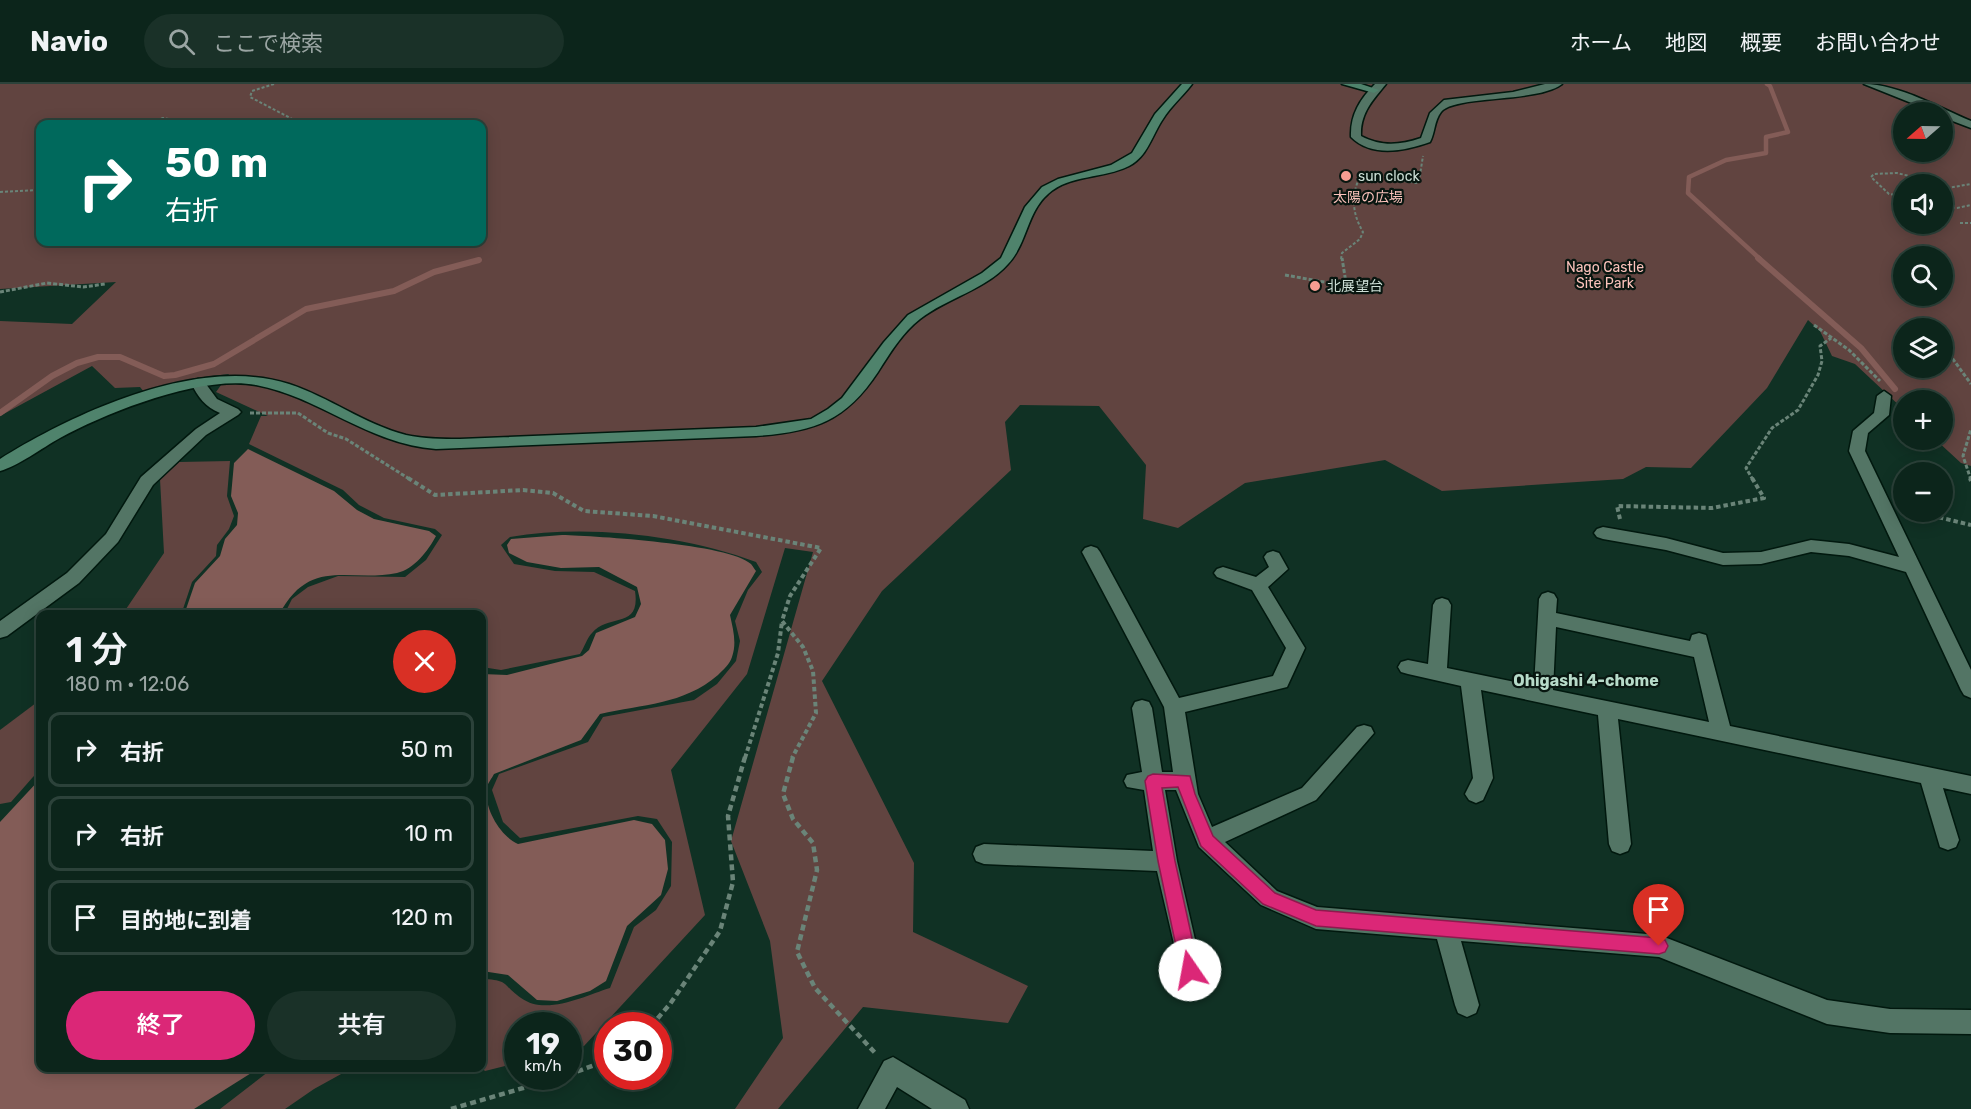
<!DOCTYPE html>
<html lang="ja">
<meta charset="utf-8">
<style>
body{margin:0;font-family:Rubik,"Noto Sans JP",sans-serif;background:#1a3128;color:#f1f3f6;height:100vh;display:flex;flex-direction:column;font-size:22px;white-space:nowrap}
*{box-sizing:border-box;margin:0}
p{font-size:20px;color:#9aa5a3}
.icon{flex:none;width:33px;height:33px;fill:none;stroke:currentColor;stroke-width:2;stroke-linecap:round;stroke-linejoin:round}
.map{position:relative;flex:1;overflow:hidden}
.panel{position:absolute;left:36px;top:526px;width:450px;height:462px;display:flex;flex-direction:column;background:#0c251b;border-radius:12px;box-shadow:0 3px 15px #0003,0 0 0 2px #2c423a}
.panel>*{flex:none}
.top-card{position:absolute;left:36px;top:36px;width:450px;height:126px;border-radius:12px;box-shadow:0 3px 15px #0003,0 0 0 2px #2c423a;background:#00695c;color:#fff;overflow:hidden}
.needle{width:39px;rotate:250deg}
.buttons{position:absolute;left:1893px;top:18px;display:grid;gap:12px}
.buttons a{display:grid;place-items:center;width:60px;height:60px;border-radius:50%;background:#0c251b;box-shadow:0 3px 15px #0003,0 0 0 2px #2c423a;font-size:30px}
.speed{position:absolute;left:504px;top:928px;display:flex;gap:12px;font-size:30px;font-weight:700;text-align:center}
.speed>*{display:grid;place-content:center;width:78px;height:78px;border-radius:50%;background:#0c251b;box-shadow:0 3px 15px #0003,0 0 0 2px #2c423a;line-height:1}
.speed small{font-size:15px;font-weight:400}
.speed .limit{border:9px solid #d22;background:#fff;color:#111}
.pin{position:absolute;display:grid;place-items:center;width:51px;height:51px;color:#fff;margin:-62px -26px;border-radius:50% 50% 50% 0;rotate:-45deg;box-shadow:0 0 6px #0007}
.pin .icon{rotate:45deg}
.me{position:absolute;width:66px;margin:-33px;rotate:348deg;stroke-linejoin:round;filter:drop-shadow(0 0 4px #0008)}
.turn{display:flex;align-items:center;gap:21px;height:126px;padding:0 30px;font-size:27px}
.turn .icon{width:78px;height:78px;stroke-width:2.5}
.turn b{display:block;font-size:42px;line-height:51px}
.round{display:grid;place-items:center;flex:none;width:63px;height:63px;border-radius:32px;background:#1a3128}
.summary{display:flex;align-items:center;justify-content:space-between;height:102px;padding:0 30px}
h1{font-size:36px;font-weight:600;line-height:45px}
.button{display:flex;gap:12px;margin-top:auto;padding:12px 30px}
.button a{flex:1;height:69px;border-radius:36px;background:#db2777;color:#fff;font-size:24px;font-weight:600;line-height:69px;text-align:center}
.button a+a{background:#1a3128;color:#f1f3f6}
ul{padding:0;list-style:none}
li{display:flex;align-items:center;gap:18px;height:75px;margin:0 12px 9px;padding:0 18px;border:3px solid #2c423a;border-radius:12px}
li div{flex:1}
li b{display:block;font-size:22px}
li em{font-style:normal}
header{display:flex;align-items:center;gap:36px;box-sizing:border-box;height:84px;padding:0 30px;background:#0c251b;border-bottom:2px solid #2c423a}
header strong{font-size:28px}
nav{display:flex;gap:33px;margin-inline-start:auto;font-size:21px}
.search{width:420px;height:54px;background:#1a3128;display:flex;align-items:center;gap:15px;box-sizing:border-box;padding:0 21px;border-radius:33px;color:#9aa5a3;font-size:22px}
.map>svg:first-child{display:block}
.green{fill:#614440;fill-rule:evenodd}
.water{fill:#835c57}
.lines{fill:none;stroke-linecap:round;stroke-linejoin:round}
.stream-far1{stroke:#835c57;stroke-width:4.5}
.stream{stroke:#835c57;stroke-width:6}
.street-casing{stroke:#01180e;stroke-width:3}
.secondary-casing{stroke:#01180e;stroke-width:3}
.path-far3{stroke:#6a8478;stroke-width:2;stroke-dasharray:3 2;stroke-linecap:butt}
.path-far2{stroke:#6a8478;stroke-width:3;stroke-dasharray:4 2;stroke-linecap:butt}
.path-far1{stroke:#6a8478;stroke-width:4;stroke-dasharray:4.5 3;stroke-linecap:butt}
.path{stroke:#6a8478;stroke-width:4.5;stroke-dasharray:6 4;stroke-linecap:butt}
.street{fill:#537565;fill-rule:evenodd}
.secondary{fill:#4f836c;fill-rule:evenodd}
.route{fill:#db2777;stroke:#8e194d;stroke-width:1.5}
.poi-dot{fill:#f59c91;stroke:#081610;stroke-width:2}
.labels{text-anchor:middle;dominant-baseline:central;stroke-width:4.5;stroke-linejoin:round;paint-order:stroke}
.far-poi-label{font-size:14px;fill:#ccded5;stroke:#081610;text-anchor:start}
.far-park-label{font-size:14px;fill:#fbc2bb;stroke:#081610}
.neighbourhood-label{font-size:16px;font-weight:bold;fill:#b7dbc9;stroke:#081610}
</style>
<header>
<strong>Navio</strong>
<div class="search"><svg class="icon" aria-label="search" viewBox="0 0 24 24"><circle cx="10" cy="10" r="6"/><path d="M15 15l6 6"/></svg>ここで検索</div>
<nav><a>ホーム</a><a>地図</a><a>概要</a><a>お問い合わせ</a></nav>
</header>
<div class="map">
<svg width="1971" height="1025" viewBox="0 0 1971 1025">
<rect width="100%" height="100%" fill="#103124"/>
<g class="green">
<path d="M0,0H1971V382L1961,379L1936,356H1942V316H1904L1903,325L1855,280L1832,272L1820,247L1808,236L1767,304L1691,384L1646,383L1623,395L1442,407L1385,376L1245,399L1178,444L1143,435L1146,381L1099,322L1020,321L1005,338L1011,386L882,507L822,597L914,779L913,848L1028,902L1008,939L863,923L778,1025H735L783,954L770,857L731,757L813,468L785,464L747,590L671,686L705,831L584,962L569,966L568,942H518L517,979L485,987L482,984V895C510,896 501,900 521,914C546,932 584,912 610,904L634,843L656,826L671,802L672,758L657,735L638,732L520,754L503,738L492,706L499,690L588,658L603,633L694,616L717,600L736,577L740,557L735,537L748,506L762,488L756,478C683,451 587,440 510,453L501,461L514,480L555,487L594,488L635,507C641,546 608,529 592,549C587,554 584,564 580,570L501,586L482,583V531H284L292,515L308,503L338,492L405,493L426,476L442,451L435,445L384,434L359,421L343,406L249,360L261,332H268L216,308L229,290L195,294L144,308L140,303L115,304L92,282L0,332V237L72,240L116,198L0,205ZM1904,28H1942V68H1904ZM40,40H482V158H40ZM1904,100H1942V140H1904ZM1904,172H1942V212H1904ZM1904,244H1942V284H1904Z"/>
<path d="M230,377L227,412L234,432L229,445L217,461L216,472L192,498L181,531H122L164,469L160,395L179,378Z"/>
<path d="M40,616V685L11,718L0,720V646Z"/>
<path d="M273,984H352L314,1005L285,1025H220Z"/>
</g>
<g class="water">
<path d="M248,365L334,407L357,426L374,435L429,447L436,452C428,467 414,485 397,489C348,499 310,472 279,531H184L195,499L220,472L225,455L237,441L238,429L231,412L234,379Z"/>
<path d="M562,451C596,452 730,460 751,480C753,482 754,485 756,487L730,531C733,545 737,559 732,573C730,580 723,586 718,591C683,621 643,620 600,630L581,656L494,690C492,694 488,699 487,703C483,723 500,752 518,760L634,736L652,740L665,756L668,785L661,811L627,842L606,897L590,907L557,917L537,916L508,891L482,887V590L507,591L582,572L589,566L596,549L635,533L641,520L637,503L599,483L561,484L527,478L509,469L507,461L511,455Z"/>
<path d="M40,695V984H259L194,1025H0V738Z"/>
</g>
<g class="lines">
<path class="stream-far1" d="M1760,175L1688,109L1689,93L1726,76L1766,69V53L1788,48L1770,2L1767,0"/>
<g class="stream">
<path d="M1758,174L1861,264L1895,305"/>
<path d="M0,329L52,292L77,279L98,273H120L164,292L175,291L214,280L306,225L394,207L434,188L479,176"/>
</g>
<defs>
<g id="street">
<path d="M1375,0H1386C1373,16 1360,29 1361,52C1382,63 1400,61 1421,54L1430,29L1444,16L1513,8L1545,0H1562C1538,19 1454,11 1441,28C1434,37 1435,49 1430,58C1405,67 1372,74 1351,53C1350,31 1360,15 1375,0Z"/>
<path d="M1864,0C1898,0 1940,24 1971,37V44L1942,33V28H1934Z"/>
<path d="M198,295L203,296L217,315L238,325L241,328L238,331L206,351L153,401L118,458L79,499L7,552L0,554V537L67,489L106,450L141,393L196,345L220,329C205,323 198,313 191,299Z"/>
<path d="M1884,307L1891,312L1889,331L1868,349L1865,367L1971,586V614L1964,611L1961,606L1906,488L1849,472L1811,468L1761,480L1723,481L1666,466L1603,455L1597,453L1594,449L1597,445L1603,443L1666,454L1723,469L1761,468L1811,456L1849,460L1899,473L1849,367L1853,347L1874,329L1877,312Z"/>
<path d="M1091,462L1097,464L1100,468L1179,614L1273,592L1286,564L1252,506L1217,493L1214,489L1217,485L1223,483L1256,493L1269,483L1264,473L1267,469L1273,467L1279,469L1288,485L1268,503L1305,564L1287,603L1185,628L1198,710L1212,743L1302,704L1357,643L1364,641L1371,643L1374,649L1316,716L1225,758L1277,807L1317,823L1659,851L1827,916L1890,925L1971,926V950L1890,949L1827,940L1659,873L1461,857L1479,921L1476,929L1467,933L1458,929L1455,921L1437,855L1316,845L1261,821L1199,763L1176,706H1165L1177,777L1202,886L1198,894L1190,897L1182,894L1157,787L984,780L976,777L973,770L976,763L984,760L1153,767L1144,706L1127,703L1124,697L1127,691L1142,688L1132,624L1135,618L1142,616L1149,618L1152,624L1162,688H1173L1164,623L1082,468L1085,464Z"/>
<path d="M1548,508L1554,510L1557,515L1556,529L1690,557L1692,551L1699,549L1706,551L1730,642L1971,692V710L1943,704L1959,756L1956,763L1948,766L1940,763L1921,699L1618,635L1631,760L1628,767L1620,770L1612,767L1609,760L1598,631L1481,606L1493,694L1483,716L1476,719L1469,716L1465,710L1473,694L1461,602L1408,590L1401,588L1398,583L1401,578L1408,576L1428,580L1433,521L1436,516L1442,514L1448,516L1451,521L1447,584L1534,602L1539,515L1542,510ZM1556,543L1694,573L1709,638L1553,606Z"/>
<path d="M893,973L965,1016L969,1025H932L897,1003L885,1025H858L884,977Z"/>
</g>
<g id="secondary">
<path d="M1182,0H1192C1183,12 1171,22 1163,35C1152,51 1148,72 1129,82C1104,95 1070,90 1048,110C1027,128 1027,160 1008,180C985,206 947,214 920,235C902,249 890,269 878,288C845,338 813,348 756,352L436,365C368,360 320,313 256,301C201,291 108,328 60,354C42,364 18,382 0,387V375C76,328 199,271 289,300C329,313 364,340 406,351C424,355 442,355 460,355L756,343L811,335L828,325L842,314L884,258L908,231L982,189L1001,174L1025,123L1042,103L1058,95L1111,81L1132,69L1155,30Z"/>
<path d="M1342,0H1361L1379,6L1374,9Z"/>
</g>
</defs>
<use href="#street" class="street-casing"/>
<use href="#secondary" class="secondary-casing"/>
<g class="path-far3">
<path d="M274,0L252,7L250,13L298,38L297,40"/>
<path d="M147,40L163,34L195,40"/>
<path d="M1942,105L1971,100"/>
<path d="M0,108L40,106"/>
<path d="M1904,112L1889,110L1871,93L1874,90L1897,89L1942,100"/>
<path d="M1942,119L1955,122"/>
<path d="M1942,123L1957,124L1971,121"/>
<path d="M1960,139H1971"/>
<path d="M1341,175L1342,169L1360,155L1363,148C1352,129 1351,112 1360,92L1368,91L1416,99L1419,97L1423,72"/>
</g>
<g class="path-far2">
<path d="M1285,191L1335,200L1346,199L1342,174"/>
<path d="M0,208L47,199L83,203L105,200"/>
<path d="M1814,241L1849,266L1880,297"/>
<path d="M1900,246L1904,247"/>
<path d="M1942,260L1971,300"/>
<path d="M250,329H298L328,349L346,355L411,396"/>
<path d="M1753,396L1746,384L1772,344L1798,326L1818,291L1822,277L1820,262L1831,254"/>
<path d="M1971,396L1963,372L1971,345"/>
</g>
<g class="path-far1">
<path d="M408,394L435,411L523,406L553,409L584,427L653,432L821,464L790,512L782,537L803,563L813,587L816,629L792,674"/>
<path d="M1970,394L1971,397"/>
<path d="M1917,428L1971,441"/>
<path d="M1620,435L1617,422L1712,424L1764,414L1752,394"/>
<path d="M745,674L778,569L782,537"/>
</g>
<g class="path">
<path d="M793,673L783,710L793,735L813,759L817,786L797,868L815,904L877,971"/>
<path d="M651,942L670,920L720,847L733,798L728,732L745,673"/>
<path d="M568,991L608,976"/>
<path d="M451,1025L561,993"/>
</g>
<use href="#street" class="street"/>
<use href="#secondary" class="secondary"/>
</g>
<path class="route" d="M1153,690L1190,692L1195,710L1213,752L1275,809L1316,826L1659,854L1665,856L1668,862L1665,868L1659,870L1316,842L1263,820L1201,762L1178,703L1162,704L1175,777L1199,886L1196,892L1190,895L1183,892L1181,886L1158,777L1145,697L1148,692Z"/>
<g class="poi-dot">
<circle cx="1346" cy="92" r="6"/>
<circle cx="1315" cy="202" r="6"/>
</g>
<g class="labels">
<g class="far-poi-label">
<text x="1358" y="92">sun clock</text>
<text x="1327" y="202">北展望台</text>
</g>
<g class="far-park-label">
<text x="1368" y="113">太陽の広場</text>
<text x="1605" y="183">Nago Castle<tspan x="1605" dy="16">Site Park</tspan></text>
</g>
<g class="neighbourhood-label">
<text x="1586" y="596">Ohigashi 4-chome</text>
</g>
</g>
</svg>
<div class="buttons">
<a><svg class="needle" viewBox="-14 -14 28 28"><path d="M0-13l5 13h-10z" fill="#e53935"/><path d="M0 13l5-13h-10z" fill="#9aa5a3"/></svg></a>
<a><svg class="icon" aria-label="sound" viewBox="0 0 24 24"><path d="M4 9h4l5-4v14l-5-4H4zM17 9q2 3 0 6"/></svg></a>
<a><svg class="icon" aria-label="search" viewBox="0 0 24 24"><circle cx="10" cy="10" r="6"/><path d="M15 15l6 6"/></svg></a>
<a><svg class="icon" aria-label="layers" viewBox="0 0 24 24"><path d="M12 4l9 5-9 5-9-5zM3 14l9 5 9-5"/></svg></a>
<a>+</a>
<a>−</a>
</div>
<div class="speed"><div>19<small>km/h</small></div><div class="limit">30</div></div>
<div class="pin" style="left:1659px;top:862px;background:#d93025"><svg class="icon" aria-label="arrive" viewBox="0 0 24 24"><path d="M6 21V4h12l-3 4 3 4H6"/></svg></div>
<svg class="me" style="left:1190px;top:886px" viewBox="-20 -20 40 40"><circle r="19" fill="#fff"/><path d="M0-13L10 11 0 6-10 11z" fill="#db2777"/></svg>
<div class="top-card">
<div class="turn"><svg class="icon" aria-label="right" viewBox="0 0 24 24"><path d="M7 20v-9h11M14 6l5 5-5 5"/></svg><div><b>50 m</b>右折</div></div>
</div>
<section class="panel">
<div class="summary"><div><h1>1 分</h1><p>180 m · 12:06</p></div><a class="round" style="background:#d93025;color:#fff"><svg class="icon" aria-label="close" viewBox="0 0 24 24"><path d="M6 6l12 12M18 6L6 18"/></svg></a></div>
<ul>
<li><svg class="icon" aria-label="right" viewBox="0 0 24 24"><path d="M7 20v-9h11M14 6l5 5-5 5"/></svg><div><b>右折</b></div><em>50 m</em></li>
<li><svg class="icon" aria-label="right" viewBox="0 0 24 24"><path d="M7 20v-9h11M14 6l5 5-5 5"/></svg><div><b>右折</b></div><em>10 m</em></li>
<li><svg class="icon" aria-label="arrive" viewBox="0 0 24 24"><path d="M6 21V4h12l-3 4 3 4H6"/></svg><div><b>目的地に到着</b></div><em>120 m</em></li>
</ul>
<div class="button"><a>終了</a><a>共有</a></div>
</section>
</div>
